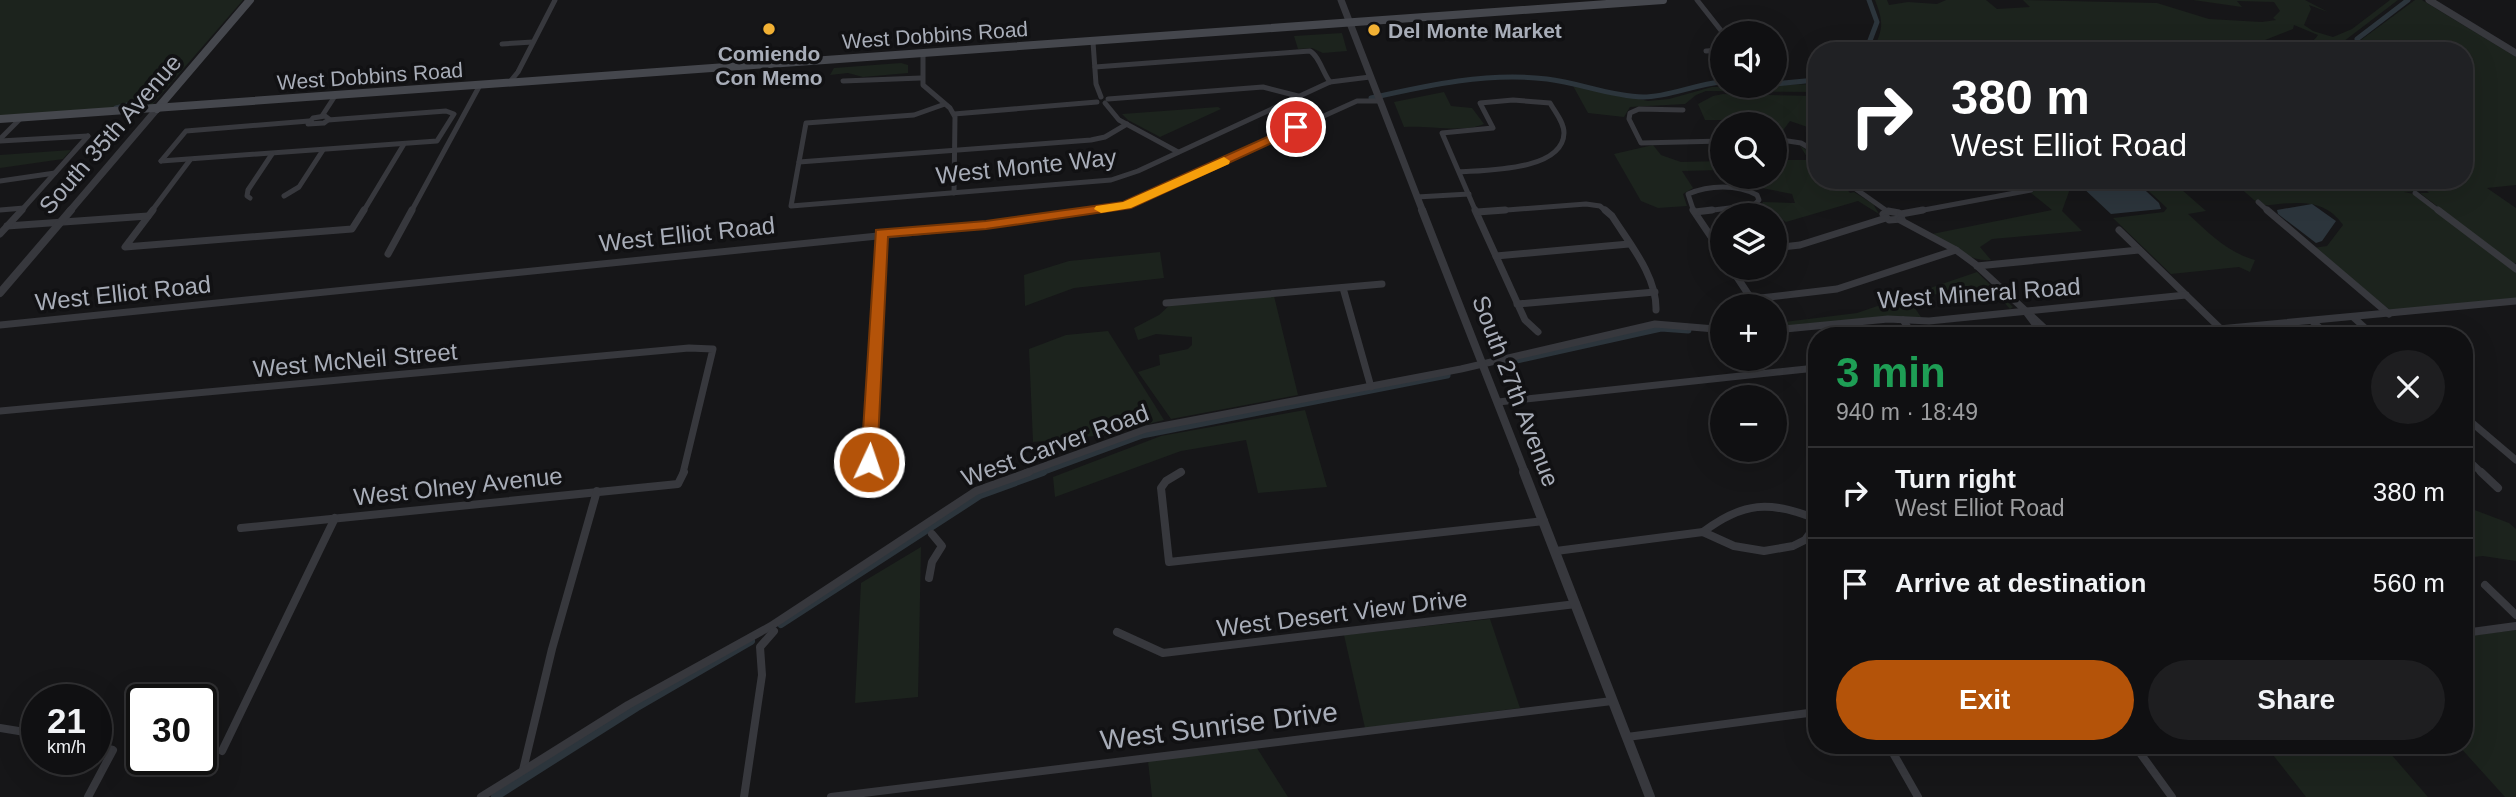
<!DOCTYPE html>
<meta charset="utf-8">
<style>
body{margin:0;font-family:Arial,sans-serif;background:#1e1e20;color:#f1f3f6;height:100vh;display:flex;flex-direction:column;font-size:26px;white-space:nowrap}
*{box-sizing:border-box;margin:0}
p{font-size:23px;color:#9c9d9f}
.icon{flex:none;width:38px;height:38px;fill:none;stroke:currentColor;stroke-width:2;stroke-linecap:round;stroke-linejoin:round}
.map{position:relative;flex:1;overflow:hidden}
.details{position:absolute;left:1808px;top:327px;width:665px;height:427px;display:flex;flex-direction:column;background:#101012;border-radius:28px;box-shadow:0 7px 28px #0002,0 0 0 2px #303032}
.details>*{flex:none}
.hud{position:absolute;left:1808px;top:42px;width:665px;height:147px;border-radius:28px;box-shadow:0 7px 28px #0002,0 0 0 2px #303032;background:#202124;color:#fff;overflow:hidden}
.buttons{position:absolute;left:1710px;top:21px;display:grid;gap:14px}
.buttons a{display:grid;place-items:center;width:77px;height:77px;border-radius:50%;background:#101012;box-shadow:0 7px 28px #0002,0 0 0 2px #303032;font-size:35px}
.speed{position:absolute;left:21px;top:684px;display:flex;gap:14px;font-size:35px;font-weight:700;text-align:center}
.speed>*{display:grid;place-content:center;width:91px;height:91px;border-radius:50%;background:#101012;box-shadow:0 7px 28px #0002,0 0 0 2px #303032;line-height:1}
.speed small{font-size:18px;font-weight:400}
.speed .limit{border:4px solid #111;border-radius:10px;background:#fff;color:#111}
.pin{position:absolute;display:grid;place-items:center;width:60px;height:60px;color:#fff;margin:-30px;border:4px solid #fff;border-radius:50%;box-shadow:0 2px 7px #0007}
.me{position:absolute;width:77px;margin:-38px;rotate:3deg;stroke-linejoin:round;filter:drop-shadow(0 0 5px #0008)}
.turn{display:flex;align-items:center;gap:24px;height:147px;padding:0 28px;font-size:32px}
.turn .icon{width:91px;height:91px;stroke-width:2.5}
.turn b{display:block;font-size:49px;line-height:60px}
.round{display:grid;place-items:center;flex:none;width:74px;height:74px;border-radius:37px;background:#1e1e20}
.summary{display:flex;align-items:center;justify-content:space-between;height:119px;padding:0 28px}
h1{font-size:42px;font-weight:800;line-height:52px;color:#1e9e55}
.button{display:flex;gap:14px;margin-top:auto;padding:14px 28px}
.button a{flex:1;height:80px;border-radius:42px;background:#b45309;color:#fff;font-size:28px;font-weight:800;line-height:80px;text-align:center}
.button a+a{background:#1e1e20;color:#f1f3f6}
ul{padding:0;list-style:none}
li{display:flex;align-items:center;gap:21px;height:91px;padding:0 28px;border-top:2px solid #303032}
li div{flex:1}
li b{display:block;font-size:26px}
li em{font-style:normal}
.map>svg:first-child{display:block}
.green{fill:#1c231d;fill-rule:evenodd}
.water{fill:#2c353c}
.lines{fill:none;stroke-linecap:round;stroke-linejoin:round}
.canal-far2{stroke:#2c353c;stroke-width:5}
.canal-far1{stroke:#2c353c;stroke-width:7}
.canal{stroke:#2c353c;stroke-width:8}
.minor-far2{stroke:#37383d;stroke-width:5}
.minor-far1{stroke:#37383d;stroke-width:7}
.minor{stroke:#37383d;stroke-width:8}
.tertiary-far2{stroke:#37383d;stroke-width:7}
.tertiary-far1{stroke:#37383d;stroke-width:8}
.tertiary{stroke:#37383d;stroke-width:10}
.secondary{stroke:#45474d;stroke-width:8}
.route{fill:#b45309;stroke:#753606;stroke-width:2}
.slow{fill:#f59e0b}
.poi-dot{fill:#f2b134;stroke:#111113;stroke-width:2.5}
.labels{text-anchor:middle;dominant-baseline:central;stroke-width:7;stroke-linejoin:round;paint-order:stroke}
.far-poi-label{font-size:21px;font-weight:bold;fill:#a8adb8;stroke:#111113;text-anchor:start}
.far-street-label{font-size:21px;fill:#a8adb8;stroke:#111113}
.street-label{font-size:24px;fill:#a8adb8;stroke:#111113}
.near-street-label{font-size:28px;fill:#a8adb8;stroke:#111113}
</style>
<div class="map">
<svg width="2516" height="797" viewBox="0 0 2516 797">
<rect width="100%" height="100%" fill="#161618"/>
<g class="green">
<path d="M0,0H243L151,106L0,116Z"/>
<path d="M1875,0H1887L1889,5L1908,2L1937,4L1946,0H1986L1997,9L2030,7L2023,0L2157,3L2209,19L2262,22L2276,20L2273,18L2280,11L2274,2L2237,1L2242,7L2193,0H2305L2328,12L2309,5L2311,9L2304,25L2313,31L2333,37L2352,29L2390,0H2398L2331,51H2145L2132,41L2075,46L2080,51H1873C1883,27 1884,24 1875,0ZM2294,25L2318,35C2307,50 2301,43 2285,43C2276,43 2269,45 2260,42L2293,29Z"/>
<path d="M2415,0H2422L2516,57V185L2487,188L2516,208V263H2511L2420,193H2429L2427,191L2404,192L2414,194L2516,271V298L2390,310L2313,248L2327,246L2343,225C2323,196 2293,203 2261,206L2231,180H2464V51H2346Z"/>
<path d="M1342,33L1347,51L1323,53L1312,48L1298,49L1294,36Z"/>
<path d="M901,63L908,65V73L863,77L848,73L830,75L834,68Z"/>
<path d="M1572,84L1648,101L1669,99L1712,87L1816,84V92L1706,91L1696,95L1685,104L1630,107L1624,117L1588,113Z"/>
<path d="M1444,92L1451,106L1472,108L1484,124C1464,133 1427,125 1404,127L1394,102Z"/>
<path d="M1723,94L1816,96V130L1790,121L1778,137L1774,124L1770,120H1705L1698,104L1713,96Z"/>
<path d="M1218,107L1221,109L1160,137L1128,120L1122,114Z"/>
<path d="M1653,145L1661,155L1681,162L1722,161V170L1682,171L1693,188L1683,194L1687,206L1658,208L1641,201L1614,154Z"/>
<path d="M1800,146L1816,155V180L1841,182L1850,193L1854,192L1873,204L1879,214L1858,201L1786,222L1761,205L1763,202L1795,203L1792,194L1762,188L1759,177H1774L1775,160H1809Z"/>
<path d="M71,150L63,159L0,168V155Z"/>
<path d="M2137,180H2197L2174,183L2206,211L2188,214C2210,234 2227,252 2255,260L2250,272L2239,267L2171,274L2113,218L2164,212L2167,208Z"/>
<path d="M2064,184L2071,186L2062,211L2082,231L1992,239L1980,247L1991,260C1969,262 1950,245 1932,234L2052,210L2031,193L2041,186Z"/>
<path d="M1160,252L1164,278L1074,288L1025,306L1024,275L1069,261Z"/>
<path d="M1977,272L2013,307L2010,309L1992,289L1929,295L1910,301L1921,317L1780,326L1775,323L1857,313Z"/>
<path d="M1274,296L1298,395L1171,419L1138,372L1160,365L1159,355L1188,349L1192,345V337L1156,334L1138,340L1134,328L1159,315L1172,303Z"/>
<path d="M1108,331L1164,420L1105,435L1033,442L1029,349L1066,335Z"/>
<path d="M1305,410L1327,487L1258,493L1246,440L1181,451L1055,497L1053,477L1161,436Z"/>
<path d="M2464,506L2509,523L2516,529V561L2483,556L2464,558Z"/>
<path d="M921,547L918,697L855,703L861,583Z"/>
<path d="M1490,619L1520,708L1365,728L1344,635Z"/>
<path d="M2516,630V797H2505L2459,746H2464V636Z"/>
<path d="M2266,746H2384L2428,797H2306Z"/>
<path d="M1257,748L1288,797H1152L1148,761Z"/>
</g>
<g class="water">
<path d="M2084,180H2134L2159,203L2161,209L2111,214L2081,186Z"/>
<path d="M2312,204L2336,221L2322,241L2316,243L2278,214L2277,210Z"/>
</g>
<g class="lines">
<g class="canal-far2">
<path d="M2357,39L2408,0"/>
<path d="M1866,51L1877,22L1869,0"/>
<path d="M2341,51L2351,43"/>
<path d="M1774,84L1816,80"/>
<path d="M1371,98C1429,85 1487,72 1547,79C1580,83 1610,96 1643,97C1670,97 1695,84 1722,82"/>
<path d="M116,108L139,102"/>
</g>
<g class="canal-far1">
<path d="M1499,364L1661,328L1688,330"/>
<path d="M1039,473L1142,435L1447,375"/>
</g>
<g class="canal">
<path d="M781,624L980,495L1043,472"/>
<path d="M495,797L637,707L751,641"/>
</g>
<g class="minor-far2">
<path d="M1697,0L1723,33"/>
<path d="M1093,42L1096,84L1101,97"/>
<path d="M502,44L533,42"/>
<path d="M1706,51L1722,50"/>
<path d="M923,54V85L950,108L955,117L954,193"/>
<path d="M1095,67L1310,51C1319,56 1323,73 1330,82"/>
<path d="M843,81L921,78"/>
<path d="M509,83L518,72L555,0"/>
<path d="M1108,99L1263,87L1298,96"/>
<path d="M1105,103L1119,120L1178,152"/>
<path d="M945,104L914,115L806,123L791,206L1111,180L1138,171L1330,82L1370,77"/>
<path d="M1683,110L1639,109L1630,113L1629,119L1641,143L1722,141"/>
<path d="M954,114L1097,102"/>
<path d="M322,116L335,96"/>
<path d="M325,116L329,119L324,123L308,124L313,118Z"/>
<path d="M0,139L21,118"/>
<path d="M1774,139L1801,143L1816,152"/>
<path d="M0,141L88,136"/>
<path d="M161,161L437,141L454,114L446,111L328,120"/>
<path d="M161,161L186,131L309,121"/>
<path d="M799,162L1091,140L1105,137L1127,124"/>
<path d="M1459,172C1486,170 1563,171 1564,133C1564,122 1555,112 1550,103L1513,100L1480,103L1493,128L1442,133L1476,212"/>
<path d="M1843,180L1887,211"/>
<path d="M0,181L55,173"/>
<path d="M2415,193L2440,212"/>
<path d="M284,196L299,187L323,150"/>
<path d="M1417,197L1469,194"/>
<path d="M250,198L247,196L248,190L272,154"/>
<path d="M2258,202L2269,212"/>
<path d="M0,210L24,208"/>
<path d="M20,212L88,136"/>
<path d="M151,212L190,160"/>
<path d="M363,212L404,144"/>
<path d="M411,212L480,85"/>
<path d="M1079,212L1126,205L1357,101H1379"/>
<path d="M1481,212L1586,204L1600,206L1607,212"/>
<path d="M1694,212L1688,194C1709,185 1737,184 1757,195L1759,200L1754,205L1697,212"/>
<path d="M1887,212H1892"/>
<path d="M1913,212L2031,190L2036,185L2034,180"/>
</g>
<g class="minor-far1">
<path d="M153,210L125,247L352,229L364,210"/>
<path d="M1475,210L1525,320L1538,332"/>
<path d="M1605,210L1612,216C1629,243 1657,276 1656,310"/>
<path d="M1693,210L1722,253"/>
<path d="M2267,210L2389,314"/>
<path d="M2438,210L2516,269"/>
<path d="M1888,211L1899,213L1902,219L1889,220L1883,214Z"/>
<path d="M1477,212L1505,210"/>
<path d="M1695,212L1712,210"/>
<path d="M1901,214L1923,210"/>
<path d="M1900,220L1956,250L1975,264L2053,336"/>
<path d="M7,226L148,216"/>
<path d="M2119,230L2222,330"/>
<path d="M0,234L22,210"/>
<path d="M1774,248L1800,245L1886,218"/>
<path d="M388,254L412,210"/>
<path d="M1496,256L1629,244"/>
<path d="M1977,266L2139,250"/>
<path d="M1731,268L1756,306"/>
<path d="M1343,288L1371,387"/>
<path d="M1752,299L1837,289L1956,250"/>
<path d="M1166,303L1382,284"/>
<path d="M1517,304L1655,292"/>
<path d="M2026,312L2044,336"/>
<path d="M2353,317L2374,336"/>
<path d="M1903,320L1914,336"/>
<path d="M2312,321L2329,336"/>
<path d="M0,325L986,225L1091,210"/>
<path d="M1774,330L1888,319L1929,321L2186,295"/>
<path d="M2144,336L2516,301"/>
<path d="M1498,402L1816,368"/>
<path d="M0,411L689,348L713,349L683,473"/>
<path d="M2464,416L2516,460"/>
<path d="M2464,456L2482,473"/>
<path d="M869,462L881,233"/>
<path d="M1025,473L1146,429L1461,369L1655,324L1715,329"/>
</g>
<g class="minor">
<path d="M1181,472L1166,481L1161,488L1169,562L1544,521"/>
<path d="M2481,472L2498,488"/>
<path d="M241,528L678,484L684,472"/>
<path d="M1703,532C1743,502 1770,500 1816,519"/>
<path d="M1556,551L1703,532L1734,546L1764,551L1793,546L1805,540L1816,525"/>
<path d="M929,578L932,562L942,546L932,534"/>
<path d="M2485,585L2516,615"/>
<path d="M1117,632L1163,653L1576,604"/>
<path d="M2464,633L2516,626"/>
<path d="M0,728L37,734"/>
<path d="M1627,737L1816,712"/>
<path d="M1889,746L1918,797"/>
<path d="M2135,746L2172,797"/>
<path d="M222,751L335,518"/>
<path d="M523,770L552,649L597,491"/>
<path d="M88,797L113,750L96,746"/>
<path d="M481,797L628,705L771,626L976,491L1029,472"/>
<path d="M744,797L762,675L760,647L774,631"/>
<path d="M831,797L1612,701"/>
</g>
<g class="tertiary-far2">
<path d="M1341,0L1423,212"/>
<path d="M2429,0L2516,53"/>
<path d="M69,212L157,109"/>
</g>
<g class="tertiary-far1">
<path d="M1422,210L1525,473"/>
<path d="M0,293L71,210"/>
</g>
<path class="tertiary" d="M1524,472L1650,797"/>
<g class="secondary">
<path d="M157,109L250,0"/>
<path d="M0,119L1663,0"/>
</g>
</g>
<path class="route" d="M1296,124L1300,125V130L1131,208L986,229L888,237L877,462L869,468L863,467L861,462L876,230L986,221L1123,202Z"/>
<path class="slow" d="M1224,157L1230,161L1229,164L1131,208L1101,213L1094,209L1096,206L1123,202Z"/>
<g class="poi-dot">
<circle cx="769" cy="29" r="7"/>
<circle cx="1374" cy="30" r="7"/>
</g>
<g class="labels">
<g class="far-poi-label">
<text x="1388" y="30">Del Monte Market</text>
<text x="769" y="53" text-anchor="middle">Comiendo<tspan x="769" dy="24">Con Memo</tspan></text>
</g>
<g class="far-street-label">
<text transform="translate(935 35) rotate(-4)">West Dobbins Road</text>
<text transform="translate(370 76) rotate(-4)">West Dobbins Road</text>
</g>
<g class="street-label">
<text transform="translate(110 134) rotate(-49)">South 35th Avenue</text>
<text transform="translate(1026 166) rotate(-6)">West Monte Way</text>
<text transform="translate(687 234) rotate(-6)">West Elliot Road</text>
<text transform="translate(123 293) rotate(-6)">West Elliot Road</text>
<text transform="translate(1979 293) rotate(-4)">West Mineral Road</text>
<text transform="translate(355 360) rotate(-5)">West McNeil Street</text>
<text transform="translate(1516 391) rotate(69)">South 27th Avenue</text>
<text transform="translate(1055 445) rotate(-20)">West Carver Road</text>
<text transform="translate(458 486) rotate(-6)">West Olney Avenue</text>
<text transform="translate(1342 613) rotate(-7)">West Desert View Drive</text>
</g>
<g class="near-street-label">
<text transform="translate(1219 726) rotate(-7)">West Sunrise Drive</text>
</g>
</g>
</svg>
<div class="buttons">
<a><svg class="icon" aria-label="sound" viewBox="0 0 24 24"><path d="M4 9h4l5-4v14l-5-4H4zM17 9q2 3 0 6"/></svg></a>
<a><svg class="icon" aria-label="search" viewBox="0 0 24 24"><circle cx="10" cy="10" r="6"/><path d="M15 15l6 6"/></svg></a>
<a><svg class="icon" aria-label="layers" viewBox="0 0 24 24"><path d="M12 4l9 5-9 5-9-5zM3 14l9 5 9-5"/></svg></a>
<a>+</a>
<a>−</a>
</div>
<div class="speed"><div>21<small>km/h</small></div><div class="limit">30</div></div>
<div class="pin" style="left:1296px;top:127px;background:#d93025"><svg class="icon" aria-label="arrive" viewBox="0 0 24 24"><path d="M6 21V4h12l-3 4 3 4H6"/></svg></div>
<svg class="me" style="left:869px;top:462px" viewBox="-20 -20 40 40"><circle r="17" fill="#b45309" stroke="#fff" stroke-width="3"/><path d="M0-11L8 9 0 5-8 9z" fill="#fff"/></svg>
<div class="hud">
<div class="turn"><svg class="icon" aria-label="right" viewBox="0 0 24 24"><path d="M7 20v-9h11M14 6l5 5-5 5"/></svg><div><b>380 m</b>West Elliot Road</div></div>
</div>
<section class="details">
<div class="summary"><div><h1>3 min</h1><p>940 m · 18:49</p></div><a class="round"><svg class="icon" aria-label="close" viewBox="0 0 24 24"><path d="M6 6l12 12M18 6L6 18"/></svg></a></div>
<ul>
<li><svg class="icon" aria-label="right" viewBox="0 0 24 24"><path d="M7 20v-9h11M14 6l5 5-5 5"/></svg><div><b>Turn right</b><p>West Elliot Road</p></div><em>380 m</em></li>
<li><svg class="icon" aria-label="arrive" viewBox="0 0 24 24"><path d="M6 21V4h12l-3 4 3 4H6"/></svg><div><b>Arrive at destination</b></div><em>560 m</em></li>
</ul>
<div class="button"><a>Exit</a><a>Share</a></div>
</section>
</div>
